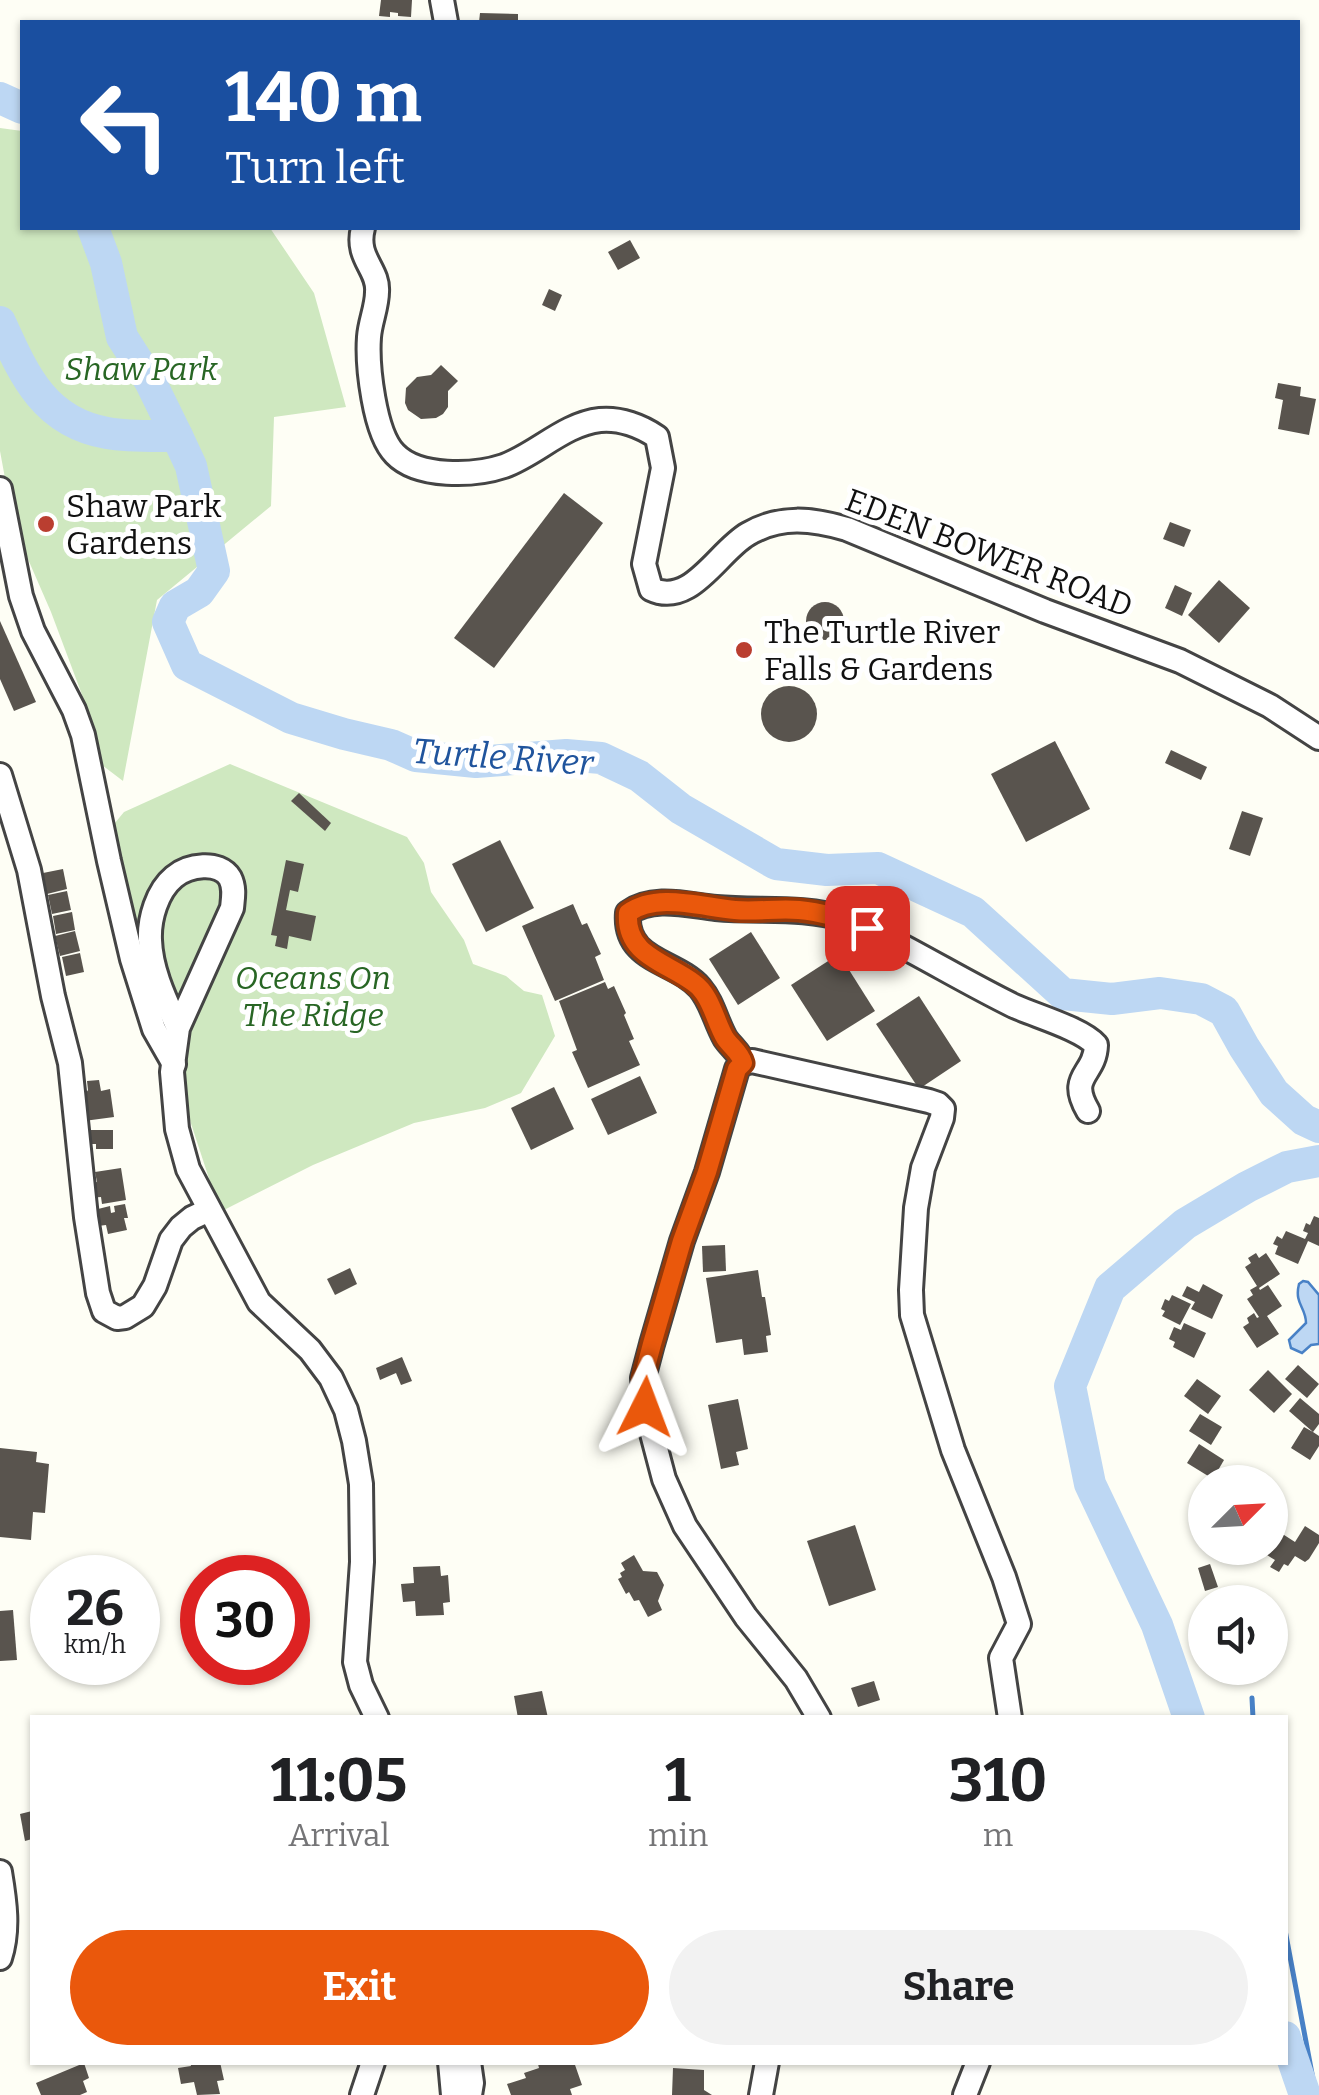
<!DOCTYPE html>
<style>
body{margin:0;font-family:Bitter,serif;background:#f2f2f2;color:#202124;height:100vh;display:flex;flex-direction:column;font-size:38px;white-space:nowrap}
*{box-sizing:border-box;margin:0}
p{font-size:32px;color:#757577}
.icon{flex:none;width:55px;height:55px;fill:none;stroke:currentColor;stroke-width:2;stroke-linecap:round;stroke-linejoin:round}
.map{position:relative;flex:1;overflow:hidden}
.side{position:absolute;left:30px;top:1715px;width:1258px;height:350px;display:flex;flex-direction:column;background:#fff;border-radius:0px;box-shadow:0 2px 8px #0004}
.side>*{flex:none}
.guide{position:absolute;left:20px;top:20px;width:1280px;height:210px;border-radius:0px;box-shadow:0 2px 8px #0004;background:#1a4fa0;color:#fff;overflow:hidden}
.needle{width:65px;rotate:66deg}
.buttons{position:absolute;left:1188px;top:1465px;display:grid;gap:20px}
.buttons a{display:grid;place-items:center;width:100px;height:100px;border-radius:50%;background:#fff;box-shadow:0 2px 8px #0004;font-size:50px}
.speed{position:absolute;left:30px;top:1555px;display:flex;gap:20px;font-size:50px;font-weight:700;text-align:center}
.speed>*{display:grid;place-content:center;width:130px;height:130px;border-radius:50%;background:#fff;box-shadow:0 2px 8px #0004;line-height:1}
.speed small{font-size:25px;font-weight:400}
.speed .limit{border:15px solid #d22;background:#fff;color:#111}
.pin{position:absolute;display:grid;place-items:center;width:85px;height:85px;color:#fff;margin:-42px;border-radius:20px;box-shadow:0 5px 15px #0006}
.me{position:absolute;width:110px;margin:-55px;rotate:3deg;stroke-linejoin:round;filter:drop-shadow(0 0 8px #0008)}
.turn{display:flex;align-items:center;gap:35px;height:210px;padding:0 40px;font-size:45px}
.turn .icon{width:130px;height:130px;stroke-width:2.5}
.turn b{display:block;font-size:70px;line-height:85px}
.eta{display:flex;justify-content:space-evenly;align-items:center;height:170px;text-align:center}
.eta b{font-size:60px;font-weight:700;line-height:70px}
.primary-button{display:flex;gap:20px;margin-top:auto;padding:20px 40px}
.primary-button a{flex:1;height:115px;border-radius:60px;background:#ea580c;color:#fff;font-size:40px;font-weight:700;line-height:115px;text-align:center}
.primary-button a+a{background:#f2f2f2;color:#202124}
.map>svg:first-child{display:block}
.green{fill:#cfe8c0}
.water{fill:#bdd7f3;stroke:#4881c6;stroke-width:2.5}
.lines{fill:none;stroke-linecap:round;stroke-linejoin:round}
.stream{stroke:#4881c6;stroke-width:5}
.river{stroke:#bdd7f3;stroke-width:32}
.building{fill:#59544e}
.minor-casing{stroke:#444;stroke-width:28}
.minor{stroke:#fff;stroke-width:22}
.route-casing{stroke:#983908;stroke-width:25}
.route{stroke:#ea580c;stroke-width:18}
.poi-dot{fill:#ba3e30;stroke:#fff;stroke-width:4}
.labels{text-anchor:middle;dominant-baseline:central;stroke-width:10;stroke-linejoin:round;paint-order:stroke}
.park-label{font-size:32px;font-style:italic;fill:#286624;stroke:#fff}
.poi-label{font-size:32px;fill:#111;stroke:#fff;text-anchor:start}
.street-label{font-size:32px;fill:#111;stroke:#fff}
.water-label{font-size:35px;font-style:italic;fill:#20549d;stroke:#fff}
</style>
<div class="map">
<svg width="1319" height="2095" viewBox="0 0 1319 2095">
<rect width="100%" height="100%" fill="#fefef5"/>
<g class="green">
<path d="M0,128L22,131V228H270L314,293L346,407L274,417L271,506L157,600L123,781L98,762L90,716L51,612L14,527L0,451Z"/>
<path d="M230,764L407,837L424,863L431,892L464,940L473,964L506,976L524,991L542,995L555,1036L521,1093L485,1108L414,1123L313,1165L220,1212L141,971L110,829L124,812Z"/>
</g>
<path class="water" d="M1303,1281L1308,1282L1319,1295V1344L1311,1345L1302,1353L1291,1348L1289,1340L1306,1323C1306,1307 1294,1304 1299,1284Z"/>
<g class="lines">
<g class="stream">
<path d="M1252,1698L1253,1718"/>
<path d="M1285,1930L1316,2095"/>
</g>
<g class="river">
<path d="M0,98L22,108"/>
<path d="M93,228L106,263L122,337L150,381L177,436"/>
<path d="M0,322C24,375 44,422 107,433C130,437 154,436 177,436L191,466L214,571L199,592L175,606L168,622L187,665L291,718L344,734L391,745L416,756L476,762L566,755L601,758L639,776L681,809L776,864L827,870L878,868L973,912L1063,994L1112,999L1160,993L1201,999L1224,1011L1244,1047L1274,1093L1304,1120L1319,1127"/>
<path d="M1189,1718L1157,1625L1090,1484L1070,1386L1110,1288L1185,1224L1247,1187L1287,1167L1319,1161"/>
<path d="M1285,2037L1305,2095"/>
</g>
</g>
<g class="building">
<path d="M381,0H412L411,17L398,16V13L390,12V17L379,16Z"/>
<path d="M480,13L518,14V22H479Z"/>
<path d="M630,240L640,258L618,270L608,252Z"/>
<path d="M549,289L562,295L555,311L542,305Z"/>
<path d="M441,365L458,381L448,391V407L443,414L436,418L421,419L408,410L405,403L406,388L417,377L431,375Z"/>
<path d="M1278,383L1301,387L1300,396L1316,399L1309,435L1278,429L1283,400L1275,398Z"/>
<path d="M564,493L603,523L494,668L454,638Z"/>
<path d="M1170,522L1191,530L1184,547L1163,539Z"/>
<path d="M1219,580L1250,608L1219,643L1188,615Z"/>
<path d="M1175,585L1192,593L1182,616L1165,608Z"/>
<circle cx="825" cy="621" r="19"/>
<path d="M0,621L36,702L14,711L0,679Z"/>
<circle cx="789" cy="714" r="28"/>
<path d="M1055,741L1090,809L1026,842L991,774Z"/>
<path d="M1171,750L1207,767L1201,780L1165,763Z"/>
<path d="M299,793L331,823L325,831L291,801Z"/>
<path d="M1242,811L1263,818L1250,856L1229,849Z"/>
<path d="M500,840L534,908L486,932L452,864Z"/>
<path d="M286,860L304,864L298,892L290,890L286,910L316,916L311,941L289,936L287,949L275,946L277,936L271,935Z"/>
<path d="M63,869L67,889L47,894L43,873Z"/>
<path d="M67,891L71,910L52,914L48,895Z"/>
<path d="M573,904L582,925L587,923L601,954L595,957L604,980L555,1001L522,926Z"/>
<path d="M72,912L75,930L56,934L53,916Z"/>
<path d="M75,931L80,951L60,956L55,936Z"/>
<path d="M751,932L780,978L738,1005L709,959Z"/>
<path d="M80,953L84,972L66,976L62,957Z"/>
<path d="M839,954L875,1011L827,1041L791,985Z"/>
<path d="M605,982L608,989L614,986L626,1013L624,1015L634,1039L629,1041L640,1065L588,1088L572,1052L577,1050L559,1001Z"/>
<path d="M919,996L961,1061L919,1089L876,1024Z"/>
<path d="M640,1076L657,1113L608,1135L591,1099Z"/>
<path d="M99,1080L101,1091L110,1089L114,1117L84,1121L81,1100L88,1090L87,1081Z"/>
<path d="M554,1087L574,1129L531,1150L511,1108Z"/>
<path d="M83,1130H113V1149H96V1144H83Z"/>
<path d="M121,1168L126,1200L102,1204L101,1197L89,1198L87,1184L97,1182L95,1172Z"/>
<path d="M125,1204L128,1218H124L127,1230L108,1234L106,1225L98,1226L94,1210L110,1206L111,1213L115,1212L114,1206Z"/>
<path d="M1314,1216L1319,1218V1246L1308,1241L1298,1264L1275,1254L1278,1246L1273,1244L1277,1236L1282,1239L1286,1231L1305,1239L1308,1233L1303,1231L1306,1223L1310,1225Z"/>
<path d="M725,1245L726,1271L703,1272L702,1246Z"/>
<path d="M1256,1253L1259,1258L1266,1253L1280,1274L1259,1288L1260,1290L1268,1285L1282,1306L1267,1316L1279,1334L1257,1348L1243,1327L1249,1323L1247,1318L1254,1313L1257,1318L1259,1317L1247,1299L1253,1295L1250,1290L1257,1286L1245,1267L1251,1263L1248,1258Z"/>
<path d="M350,1268L357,1284L335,1295L327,1279Z"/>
<path d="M758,1270L762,1297H765L771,1335L766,1336L768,1352L744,1355L742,1339L716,1343L706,1278Z"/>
<path d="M1203,1284L1223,1295L1212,1319L1191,1309L1195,1302L1182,1296L1187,1286L1199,1292Z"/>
<path d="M1172,1295L1191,1304L1180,1325L1162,1316L1165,1311L1161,1309L1165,1299L1169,1301Z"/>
<path d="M1184,1323L1206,1333L1194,1358L1173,1347L1175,1342L1169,1339L1174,1327L1181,1330Z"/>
<path d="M402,1357L412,1381L401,1385L396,1373L380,1380L376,1368Z"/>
<path d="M1298,1365L1319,1384L1307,1398L1285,1379Z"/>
<path d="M1268,1370L1292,1394L1274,1413L1249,1390Z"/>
<path d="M1197,1379L1221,1396L1208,1414L1184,1396Z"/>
<path d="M1300,1398L1319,1414V1424L1313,1432L1319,1436V1446L1310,1460L1291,1448L1304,1427L1313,1432L1289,1411Z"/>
<path d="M738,1399L748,1449L736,1452L739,1465L721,1469L708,1405Z"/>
<path d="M1200,1414L1222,1427L1211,1445L1189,1431Z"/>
<path d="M1199,1444L1224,1460L1213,1479L1187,1463Z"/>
<path d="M0,1448L37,1452L36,1462L49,1464L45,1513L33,1512L31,1540L0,1537Z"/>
<path d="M1239,1467L1264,1482H1229L1225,1480L1229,1473L1234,1476Z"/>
<path d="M855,1525L876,1590L829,1606L807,1541Z"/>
<path d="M1305,1526L1319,1535V1543L1309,1559L1305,1562L1295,1556L1288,1566L1284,1564L1279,1572L1270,1567L1275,1560L1267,1555L1281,1533L1295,1542Z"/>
<path d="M634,1555L643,1571L657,1572L664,1585L658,1601L662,1610L648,1617L639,1600L634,1601L629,1592L626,1594L618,1579L622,1577L620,1573L625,1570L621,1563Z"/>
<path d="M1210,1564L1218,1587L1205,1591L1198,1568Z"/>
<path d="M440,1566L441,1576L448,1575L450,1602L443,1603L444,1615L416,1616L415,1601L403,1602L401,1584L414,1583L413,1567Z"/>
<path d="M13,1610L17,1660L0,1661V1611Z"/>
<path d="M874,1681L880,1700L858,1707L851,1688Z"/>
<path d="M542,1691L548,1718H518L514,1696Z"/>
<path d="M32,1811V1839L25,1841L20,1814Z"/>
<path d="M190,2062H220L224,2080L217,2081L220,2094L197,2095L194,2082L181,2084L178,2068L191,2066Z"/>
<path d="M541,2062H574L582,2085L570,2089L572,2095H511L507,2084L526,2078L524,2073L539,2068L538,2064Z"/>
<path d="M84,2063L89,2078L83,2081L87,2092L80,2095H41L36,2083Z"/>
<path d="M673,2068L704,2070V2090L712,2095H672Z"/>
</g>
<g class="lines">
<defs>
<g id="minor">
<path d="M442,0L446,22"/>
<path d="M363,228C355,258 379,269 377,292C377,307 370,322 369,337C367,365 374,433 395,454C418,478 474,476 504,466C537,454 564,424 600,420C620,418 641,426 657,437L663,468L644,564L651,589C691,608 718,551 748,534C781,515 812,519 847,529L1045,611L1180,661L1270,706L1319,738"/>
<path d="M0,489L21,596L33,631L74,710L83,735L109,861L132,959L154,1029L174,1064"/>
<path d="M0,775L29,870L53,996L70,1063L86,1217L98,1293L104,1311L117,1318L125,1317L143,1306L155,1286L171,1240L181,1227L192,1218L209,1210"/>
<path d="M178,1028C166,1001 151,971 150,940C149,919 157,891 174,877C188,865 219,860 230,878C235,888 233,898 232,908L178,1028L172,1072L177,1129L188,1169L259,1302L310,1350L331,1378L346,1410L354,1441L361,1484L362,1562L355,1662L361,1685L377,1718"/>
<path d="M743,1063C740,1053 731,1047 725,1038C716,1022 712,1002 700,988C676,960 624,962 628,913C653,895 687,905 716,908C759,912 803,906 845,919C864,925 882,936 900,945C938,965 975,987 1014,1006C1036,1016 1082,1029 1096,1045C1095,1076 1067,1075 1088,1111"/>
<path d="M819,1718L796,1679L746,1617L685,1526L664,1479L645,1407L643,1378L652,1344L682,1241L707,1172L737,1069L743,1063L752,1061L929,1101L938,1104L943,1109L942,1118L923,1168L916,1208L911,1290L912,1315L953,1450L1004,1577L1019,1624L1001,1658L1010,1718"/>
<path d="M0,1872C5,1902 9,1930 0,1958"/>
<path d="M450,2062L453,2095"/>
<path d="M469,2062L472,2083L470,2095"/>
<path d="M362,2095L373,2062"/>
<path d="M761,2095L767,2062"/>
<path d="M965,2095L978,2062"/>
</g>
</defs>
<use href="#minor" class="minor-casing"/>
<use href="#minor" class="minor"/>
</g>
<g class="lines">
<defs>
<path id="route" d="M645,1407L643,1378L652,1344L682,1241L707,1172L737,1069L743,1063C740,1052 731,1047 725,1038C715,1021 711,995 694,983C667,962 625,956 628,913C657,892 701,907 735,910C756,912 778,908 799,910C822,912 845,919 867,928"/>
</defs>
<use href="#route" class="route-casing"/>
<use href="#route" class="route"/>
</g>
<g class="poi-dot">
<circle cx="46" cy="524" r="10"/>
<circle cx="744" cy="650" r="10"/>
</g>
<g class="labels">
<g class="park-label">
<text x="141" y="369">Shaw Park</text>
<text x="313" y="978">Oceans On<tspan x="313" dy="37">The Ridge</tspan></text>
</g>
<g class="poi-label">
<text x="66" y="506">Shaw Park<tspan x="66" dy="37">Gardens</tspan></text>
<text x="764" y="632">The Turtle River<tspan x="764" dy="37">Falls &amp; Gardens</tspan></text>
</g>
<g class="street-label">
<text transform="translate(989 553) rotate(21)">EDEN BOWER ROAD</text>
</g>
<g class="water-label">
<text transform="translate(503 757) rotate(4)">Turtle River</text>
</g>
</g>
</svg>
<div class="buttons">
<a><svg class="needle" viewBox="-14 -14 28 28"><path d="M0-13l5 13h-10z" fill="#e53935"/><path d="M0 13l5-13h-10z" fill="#757577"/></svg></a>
<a><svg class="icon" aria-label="sound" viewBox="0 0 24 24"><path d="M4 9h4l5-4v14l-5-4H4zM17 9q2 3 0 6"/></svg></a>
</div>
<div class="speed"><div>26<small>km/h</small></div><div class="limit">30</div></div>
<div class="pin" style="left:867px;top:928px;background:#d93025"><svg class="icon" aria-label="arrive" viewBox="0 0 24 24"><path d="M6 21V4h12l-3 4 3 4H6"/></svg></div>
<svg class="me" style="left:645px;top:1407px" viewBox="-20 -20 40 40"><path d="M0-17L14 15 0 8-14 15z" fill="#ea580c" stroke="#fff" stroke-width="4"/></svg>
<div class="guide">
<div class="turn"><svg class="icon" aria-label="left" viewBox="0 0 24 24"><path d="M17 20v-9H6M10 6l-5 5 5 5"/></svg><div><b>140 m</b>Turn left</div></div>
</div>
<section class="side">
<div class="eta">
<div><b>11:05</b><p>Arrival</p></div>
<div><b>1</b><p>min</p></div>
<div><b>310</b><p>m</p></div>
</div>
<div class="primary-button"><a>Exit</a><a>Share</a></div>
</section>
</div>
